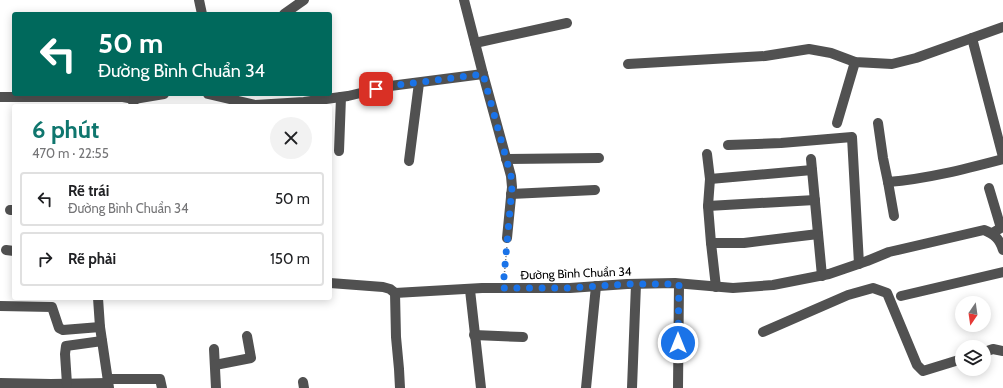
<!DOCTYPE html>
<html lang="vi">
<meta charset="utf-8">
<style>
body{margin:0;font-family:Cabin,sans-serif;background:#f2f2f2;color:#202124;height:100vh;display:flex;flex-direction:column;font-size:15px;white-space:nowrap}
*{box-sizing:border-box;margin:0}
p{font-size:13px;color:#757577}
.icon{flex:none;width:22px;height:22px;fill:none;stroke:currentColor;stroke-width:2;stroke-linecap:round;stroke-linejoin:round}
.map{position:relative;flex:1;overflow:hidden}
.panel{position:absolute;left:12px;top:104px;width:320px;height:196px;display:flex;flex-direction:column;background:#fff;border-radius:4px;box-shadow:0 2px 10px #0003}
.panel>*{flex:none}
.top-card{position:absolute;left:12px;top:12px;width:320px;height:84px;border-radius:4px;box-shadow:0 2px 10px #0003;background:#00695c;color:#fff;overflow:hidden}
.needle{width:26px;rotate:193deg}
.controls{position:absolute;left:955px;top:296px;display:grid;gap:8px}
.controls a{display:grid;place-items:center;width:36px;height:36px;border-radius:50%;background:#fff;box-shadow:0 2px 10px #0003;font-size:20px}
.pin{position:absolute;display:grid;place-items:center;width:34px;height:34px;color:#fff;margin:-17px;border-radius:8px;box-shadow:0 2px 6px #0006}
.me{position:absolute;width:44px;margin:-22px;rotate:0deg;stroke-linejoin:round;filter:drop-shadow(0 0 3px #0008)}
.turn{display:flex;align-items:center;gap:14px;height:84px;padding:0 20px;font-size:18px}
.turn .icon{width:52px;height:52px;stroke-width:2.5}
.turn b{display:block;font-size:28px;line-height:34px}
.round{display:grid;place-items:center;flex:none;width:42px;height:42px;border-radius:21px;background:#f2f2f2}
.headline{display:flex;align-items:center;justify-content:space-between;height:68px;padding:0 20px}
h1{font-size:24px;font-weight:700;line-height:30px;color:#0f766e}
ul{padding:0;list-style:none}
li{display:flex;align-items:center;gap:12px;height:54px;margin:0 8px 6px;padding:0 12px;border:2px solid #e0e0e0;border-radius:4px}
li div{flex:1}
li b{display:block;font-size:15px}
li em{font-style:normal}
.map>svg:first-child{display:block}
.lines{fill:none;stroke-linecap:round;stroke-linejoin:round}
.path{stroke:#737373;stroke-width:1.5;stroke-dasharray:1 2;stroke-linecap:butt}
.minor{stroke:#515151;stroke-width:10}
.route{stroke:#1a73e8;stroke-width:7;stroke-dasharray:0 12.6}
.labels{text-anchor:middle;dominant-baseline:central;stroke-width:3;stroke-linejoin:round;paint-order:stroke}
.street-label{font-size:12px;fill:#000;stroke:#fff}
</style>
<div class="map">
<svg width="1003" height="388" viewBox="0 0 1003 388">
<rect width="100%" height="100%" fill="#fff"/>
<g class="lines">
<path class="path" d="M504,278L507,246"/>
<g class="minor">
<path d="M199,0L202,14"/>
<path d="M464,0L483,74L511,176L512,187L507,238"/>
<path d="M284,14L304,0"/>
<path d="M972,38L1003,157"/>
<path d="M475,43L567,23"/>
<path d="M628,64L765,56L809,49L831,53L855,62L892,64L916,58L1003,27"/>
<path d="M208,94L255,105L304,102L348,96L390,86L483,74"/>
<path d="M0,97H123L134,99L133,106"/>
<path d="M134,99L164,94"/>
<path d="M837,123L855,62"/>
<path d="M878,123L883,158L888,182C927,179 965,169 1003,159"/>
<path d="M728,145L781,143L852,137L859,264"/>
<path d="M339,151L341,97"/>
<path d="M707,154L710,179L708,206L711,243L716,287"/>
<path d="M506,159L599,158"/>
<path d="M811,159L822,276"/>
<path d="M409,161L419,83"/>
<path d="M710,179L812,170"/>
<path d="M888,182L894,216"/>
<path d="M989,188L1001,228L992,233"/>
<path d="M511,194L595,190"/>
<path d="M708,206L815,200"/>
<path d="M10,210H14"/>
<path d="M711,243H744L818,234"/>
<path d="M6,250L14,251"/>
<path d="M330,283L383,287L390,289L395,293"/>
<path d="M470,290L481,388"/>
<path d="M901,296L1003,272"/>
<path d="M98,298L100,327L109,388"/>
<path d="M0,306L52,307L59,328L63,330L100,327"/>
<path d="M763,332L848,295L873,288L887,293L917,365L923,371L962,359"/>
<path d="M474,335L523,337"/>
<path d="M214,349L216,388"/>
<path d="M984,352L993,349L1003,351"/>
<path d="M215,365L251,358L247,336"/>
<path d="M108,379H160L162,388"/>
<path d="M303,382L304,388"/>
<path d="M0,383L51,384L108,383"/>
<path d="M67,384L65,354L66,346L102,341"/>
<path d="M400,388L399,369L396,337L395,293L482,288H570L627,284L675,283L733,288L773,285L829,274L867,261L889,252L984,230C994,234 1000,239 1003,250"/>
<path d="M586,388L596,286"/>
<path d="M632,388L636,284"/>
<path d="M678,388L679,284"/>
</g>
</g>
<g class="lines">
<path class="route" d="M376,89L390,86L483,74L511,176L512,187L503,288H570L627,284H679L678,343"/>
</g>
<g class="labels">
<g class="street-label">
<text transform="translate(576 273) rotate(-2)">Đường Bình Chuẩn 34</text>
</g>
</g>
</svg>
<div class="controls">
<a><svg class="needle" viewBox="-14 -14 28 28"><path d="M0-13l5 13h-10z" fill="#e53935"/><path d="M0 13l5-13h-10z" fill="#757577"/></svg></a>
<a><svg class="icon" aria-label="layers" viewBox="0 0 24 24"><path d="M12 4l9 5-9 5-9-5zM3 14l9 5 9-5"/></svg></a>
</div>
<div class="pin" style="left:376px;top:89px;background:#d93025"><svg class="icon" aria-label="arrive" viewBox="0 0 24 24"><path d="M6 21V4h12l-3 4 3 4H6"/></svg></div>
<svg class="me" style="left:678px;top:343px" viewBox="-20 -20 40 40"><circle r="17" fill="#1a73e8" stroke="#fff" stroke-width="3"/><path d="M0-11L8 9 0 5-8 9z" fill="#fff"/></svg>
<div class="top-card">
<div class="turn"><svg class="icon" aria-label="left" viewBox="0 0 24 24"><path d="M17 20v-9H6M10 6l-5 5 5 5"/></svg><div><b>50 m</b>Đường Bình Chuẩn 34</div></div>
</div>
<section class="panel">
<div class="headline"><div><h1>6 phút</h1><p>470 m · 22:55</p></div><a class="round"><svg class="icon" aria-label="close" viewBox="0 0 24 24"><path d="M6 6l12 12M18 6L6 18"/></svg></a></div>
<ul>
<li><svg class="icon" aria-label="left" viewBox="0 0 24 24"><path d="M17 20v-9H6M10 6l-5 5 5 5"/></svg><div><b>Rẽ trái</b><p>Đường Bình Chuẩn 34</p></div><em>50 m</em></li>
<li><svg class="icon" aria-label="right" viewBox="0 0 24 24"><path d="M7 20v-9h11M14 6l5 5-5 5"/></svg><div><b>Rẽ phải</b></div><em>150 m</em></li>
</ul>
</section>
</div>
